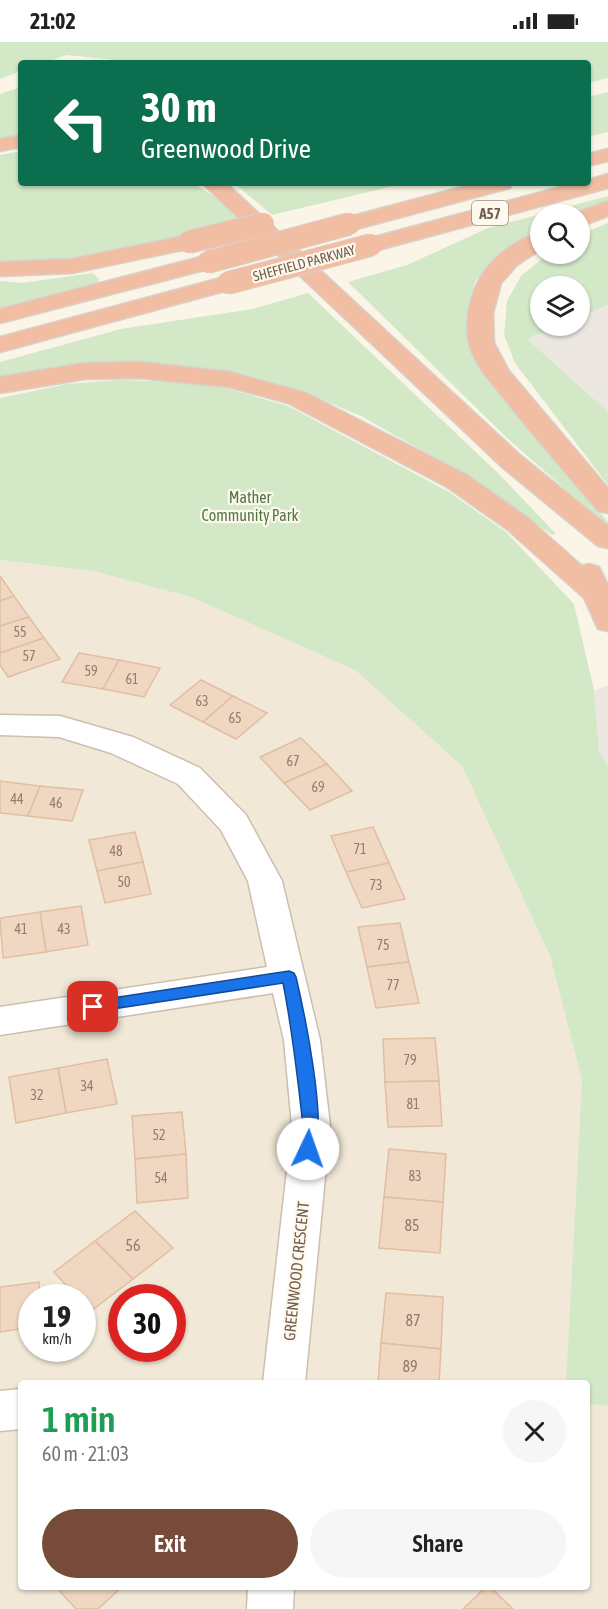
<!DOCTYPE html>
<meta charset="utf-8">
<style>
body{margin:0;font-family:"Asap Condensed",sans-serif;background:#f6f6f6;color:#222;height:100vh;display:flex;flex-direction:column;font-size:22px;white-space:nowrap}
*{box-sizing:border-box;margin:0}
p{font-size:20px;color:#767676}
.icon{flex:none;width:33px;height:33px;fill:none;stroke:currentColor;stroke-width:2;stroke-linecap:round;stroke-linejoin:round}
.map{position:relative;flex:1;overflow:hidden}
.details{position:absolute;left:18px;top:1338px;width:572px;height:210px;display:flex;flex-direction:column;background:#fff;border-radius:6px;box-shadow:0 2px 4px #0004}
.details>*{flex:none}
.top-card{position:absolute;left:18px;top:18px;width:573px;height:126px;border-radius:6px;box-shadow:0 2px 4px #0004;background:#0b6e4f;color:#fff;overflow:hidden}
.fabs{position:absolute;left:530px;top:162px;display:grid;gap:12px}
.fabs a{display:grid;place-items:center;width:60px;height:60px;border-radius:50%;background:#fff;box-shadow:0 2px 4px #0004;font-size:30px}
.speed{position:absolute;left:18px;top:1242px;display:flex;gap:12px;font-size:30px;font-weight:700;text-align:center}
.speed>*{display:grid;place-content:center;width:78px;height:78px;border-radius:50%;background:#fff;box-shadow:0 2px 4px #0004;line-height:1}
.speed small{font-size:15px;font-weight:400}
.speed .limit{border:9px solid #d22;background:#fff;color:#111}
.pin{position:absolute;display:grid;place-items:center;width:51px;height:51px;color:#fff;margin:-26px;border-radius:12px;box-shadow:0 3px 9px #0006}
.me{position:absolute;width:66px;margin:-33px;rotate:3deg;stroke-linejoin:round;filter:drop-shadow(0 0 4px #0008)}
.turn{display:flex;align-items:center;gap:21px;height:126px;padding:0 24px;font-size:27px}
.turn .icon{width:78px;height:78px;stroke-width:2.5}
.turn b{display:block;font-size:42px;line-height:51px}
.round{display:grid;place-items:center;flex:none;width:63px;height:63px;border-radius:32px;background:#f6f6f6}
.overview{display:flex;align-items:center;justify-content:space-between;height:102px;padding:0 24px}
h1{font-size:36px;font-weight:600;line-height:45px;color:#1e9e55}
.action{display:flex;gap:12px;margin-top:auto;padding:12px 24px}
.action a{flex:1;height:69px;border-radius:36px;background:#764b39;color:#fff;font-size:24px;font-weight:600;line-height:69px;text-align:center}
.action a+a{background:#f6f6f6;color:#222}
.status{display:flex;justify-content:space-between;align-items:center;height:42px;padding:0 30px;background:#fff;direction:ltr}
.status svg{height:16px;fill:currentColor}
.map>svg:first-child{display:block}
.residential{fill:#f2e8d7;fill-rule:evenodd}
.industrial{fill:#ece7e1}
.green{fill:#d2e8c7}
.building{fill:#efd7c1;stroke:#e1bea2;stroke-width:1.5}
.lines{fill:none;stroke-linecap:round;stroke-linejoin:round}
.street-casing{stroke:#cdbeae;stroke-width:3}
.highway-casing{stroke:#d8d2cd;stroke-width:3}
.street{fill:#fff;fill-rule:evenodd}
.highway{fill:#f1bda3;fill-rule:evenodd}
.highway-bridge-casing{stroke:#d8d2cd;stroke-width:24;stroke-linecap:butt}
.highway-bridge{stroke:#f1bda3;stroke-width:22}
.route{fill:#1a73e8;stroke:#114b97;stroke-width:1.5}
.labels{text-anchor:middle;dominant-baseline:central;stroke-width:4.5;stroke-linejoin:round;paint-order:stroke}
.far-street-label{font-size:14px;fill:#745e4d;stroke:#fef9ee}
.number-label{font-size:14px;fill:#937c6a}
.shield{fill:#fef9ee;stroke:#9d8c7d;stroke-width:1.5}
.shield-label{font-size:15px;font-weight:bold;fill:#745e4d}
.park-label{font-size:16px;fill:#527846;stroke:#fef9ee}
.near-number-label{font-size:16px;fill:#937c6a}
.street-label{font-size:16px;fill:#745e4d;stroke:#fef9ee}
</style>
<div class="status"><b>21:02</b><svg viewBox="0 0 49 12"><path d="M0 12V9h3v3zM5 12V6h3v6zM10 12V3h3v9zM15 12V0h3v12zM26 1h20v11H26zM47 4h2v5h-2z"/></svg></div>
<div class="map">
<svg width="608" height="1567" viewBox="0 0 608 1567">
<rect width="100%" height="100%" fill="#fbf5e8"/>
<path class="residential" d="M0,518L93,529L191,555L355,628L462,724L550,914L582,1038L566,1341H21V1545H586L587,1362L608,1364V1567H0ZM32,1256H82V1306H32ZM122,1256H172V1306H122Z"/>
<g class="industrial">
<path d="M608,263V370L526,297L558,284H579V275Z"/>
<path d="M608,643V725L599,709L594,649Z"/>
</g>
<g class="green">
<path d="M0,0H608V36L588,41V21H143L67,13L44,21H21V29L0,37Z"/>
<path d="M21,45V92L0,97V52Z"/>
<path d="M608,50V90L588,95V55Z"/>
<path d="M21,109V141H192L211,152L245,179C165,199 83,219 0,222V113Z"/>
<path d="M234,141H406L272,173Z"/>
<path d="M608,154V164L579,172H540V189L476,238L469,260L467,281L473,309L528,384L608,480V485L505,394L348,240L407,223L488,186Z"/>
<path d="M608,181V263L579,275V244H540V284H558L527,297L608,370V443L515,321L504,293L507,259L521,234L548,212H579V193Z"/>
<path d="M93,231L99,237L97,243L0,268V239L22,241Z"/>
<path d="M308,251L501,434L556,492L552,493L479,441L361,374L296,347L254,335L213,330L0,340V320L121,287L252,267Z"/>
<path d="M120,338L179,340L226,346L288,364L449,450L506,490L574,562L594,648L599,709L608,725V1364L587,1362L586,1341H566L582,1038L550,914L462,724L355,628L191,555L93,529L0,518V356L67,342Z"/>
</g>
<g class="building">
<path d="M0,534L14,554L0,559Z"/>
<path d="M14,554L29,575L0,584V559Z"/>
<path d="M29,575L44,596L0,611V584Z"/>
<path d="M44,596L60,617L8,635L0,623V611Z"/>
<path d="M79,611L119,618L103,647L62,640Z"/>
<path d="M119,618L160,626L144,655L103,647Z"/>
<path d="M201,638L233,654L203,680L170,663Z"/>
<path d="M233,654L267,671L236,697L203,680Z"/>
<path d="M301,696L327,722L284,741L260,715Z"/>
<path d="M327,722L352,749L310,768L284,741Z"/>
<path d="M0,739L40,744L28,774L0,771Z"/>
<path d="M40,744L83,748L72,779L28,774Z"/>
<path d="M373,785L389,821L346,830L331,794Z"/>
<path d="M135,790L143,820L97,829L89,798Z"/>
<path d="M143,820L151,852L105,861L97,829Z"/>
<path d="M389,821L405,857L362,866L346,830Z"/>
<path d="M81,864L88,903L46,910L40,870Z"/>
<path d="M40,870L46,910L3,916L0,876Z"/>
<path d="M400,881L409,920L367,925L358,885Z"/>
<path d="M409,920L419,961L376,966L367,925Z"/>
<path d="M435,996L439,1039L385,1040L383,997Z"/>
<path d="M107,1017L117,1062L66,1071L58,1026Z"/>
<path d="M58,1026L66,1071L16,1081L9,1035Z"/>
<path d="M439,1039L442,1084L388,1085L385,1040Z"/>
<path d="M182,1070L186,1112L135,1117L132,1074Z"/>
<path d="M389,1107L446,1112L443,1160L384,1155Z"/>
<path d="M186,1112L188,1156L137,1161L135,1117Z"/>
<path d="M384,1155L443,1160L440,1211L379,1206Z"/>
<path d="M135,1169L173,1206L133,1237L95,1199Z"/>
<path d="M95,1199L133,1237L91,1269L82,1260V1256H78L54,1230Z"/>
<path d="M39,1240L40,1256H32V1285L0,1290V1245Z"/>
<path d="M386,1251L443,1255L441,1307L381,1301Z"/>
<path d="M381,1301L441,1307L439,1341H378Z"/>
<path d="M56,1545H122L98,1567H76Z"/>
<path d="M486,1545H490L513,1567H463Z"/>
</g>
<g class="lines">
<defs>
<g id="street">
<path d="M0,673L60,674L133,695L200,726L246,773L282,839L320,998L330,1084L305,1341H263L292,1084L284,998L273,951L0,993V965L267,925L248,839L221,788L178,742L111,711L59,695L0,693Z"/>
<path d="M21,1347V1387L0,1389V1349Z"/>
<path d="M248,1545H294L293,1567H247Z"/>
</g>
<g id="highway">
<path d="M21,93V105L0,109V97Z"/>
<path d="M608,107V119L588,124V112Z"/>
<path d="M608,132V146L371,210L363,208L359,203L363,198L575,141H588V138Z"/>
<path d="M202,141H226L520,413L608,484V506L598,504L502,425Z"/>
<path d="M477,141H513L510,146L349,189L341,187L338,182L341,177Z"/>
<path d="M608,159V174L579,185V172H573Z"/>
<path d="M540,191V208L517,223L501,241L493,271L494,301L509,329L608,446V471L598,469C569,434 539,400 510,364C497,347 479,329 471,308C463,285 469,253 482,233C494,214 518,196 540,191Z"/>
<path d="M189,193L197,195L200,200L197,205L72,231L0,234V220L72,217Z"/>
<path d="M208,213L216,215L220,220L216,225L0,281V267Z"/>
<path d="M228,234L236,236L240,241L236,246L0,310V295Z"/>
<path d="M139,320L230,330L306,351L467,433L528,476L582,524L589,522L599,525L608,543V589L598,587L584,556L508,488L447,445L288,361L229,345L139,336L85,337L0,351V335L85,321Z"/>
</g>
</defs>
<use href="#street" class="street-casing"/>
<use href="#highway" class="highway-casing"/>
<use href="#street" class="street"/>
<use href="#highway" class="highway"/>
<defs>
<g id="highway-bridge">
<path d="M189,200L263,182"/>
<path d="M208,220L349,182"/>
<path d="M228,241L371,203"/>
</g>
</defs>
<use href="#highway-bridge" class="highway-bridge-casing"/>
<use href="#highway-bridge" class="highway-bridge"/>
</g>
<path class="route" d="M289,929L294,931L296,935C304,969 328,1083 314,1112L308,1114L302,1112C297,1102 303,1087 302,1075C297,1030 292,986 283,941L93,970L87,969L85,965L87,961L93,959Z"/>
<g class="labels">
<g class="far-street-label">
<text transform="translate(304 221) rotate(-15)">SHEFFIELD PARKWAY</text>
</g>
<g class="number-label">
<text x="20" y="590">55</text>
<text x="29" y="614">57</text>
<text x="91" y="629">59</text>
<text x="132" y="637">61</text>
<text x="202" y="659">63</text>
<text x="235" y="676">65</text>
<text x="293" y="719">67</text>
<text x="318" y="745">69</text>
<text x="17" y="757">44</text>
<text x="56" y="761">46</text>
<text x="360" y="807">71</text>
<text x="116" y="809">48</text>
<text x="124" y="840">50</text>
<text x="376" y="843">73</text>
<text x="21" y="887">41</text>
<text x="64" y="887">43</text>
<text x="383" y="903">75</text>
<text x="393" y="943">77</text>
<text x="410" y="1018">79</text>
<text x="87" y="1044">34</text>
<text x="37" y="1053">32</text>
<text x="413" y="1062">81</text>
<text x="159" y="1093">52</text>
<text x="415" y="1134">83</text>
<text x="161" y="1136">54</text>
</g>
<rect class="shield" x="472" y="159" width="36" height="24" rx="4.5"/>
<g class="shield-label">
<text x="490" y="171">A57</text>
</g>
<g class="park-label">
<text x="250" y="455">Mather<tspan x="250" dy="18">Community Park</tspan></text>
</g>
<g class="near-number-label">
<text x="412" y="1183">85</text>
<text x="133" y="1203">56</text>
<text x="413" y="1278">87</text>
<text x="410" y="1324">89</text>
</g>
<g class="street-label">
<text transform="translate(296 1229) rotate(-84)">GREENWOOD CRESCENT</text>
</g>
</g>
</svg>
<div class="fabs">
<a><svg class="icon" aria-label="search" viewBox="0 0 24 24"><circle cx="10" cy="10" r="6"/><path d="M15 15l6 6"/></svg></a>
<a><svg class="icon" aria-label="layers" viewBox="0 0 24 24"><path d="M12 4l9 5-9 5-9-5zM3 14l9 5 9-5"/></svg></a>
</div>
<div class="speed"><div>19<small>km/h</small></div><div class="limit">30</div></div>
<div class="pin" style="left:93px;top:965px;background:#d93025"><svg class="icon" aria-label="arrive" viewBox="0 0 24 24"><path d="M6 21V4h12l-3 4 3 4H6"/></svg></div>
<svg class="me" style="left:308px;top:1107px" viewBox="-20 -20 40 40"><circle r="19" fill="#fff"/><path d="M0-13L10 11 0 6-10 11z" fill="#1a73e8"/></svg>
<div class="top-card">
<div class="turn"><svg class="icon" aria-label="left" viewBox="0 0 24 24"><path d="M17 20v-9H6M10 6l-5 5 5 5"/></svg><div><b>30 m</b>Greenwood Drive</div></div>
</div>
<section class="details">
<div class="overview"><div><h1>1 min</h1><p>60 m · 21:03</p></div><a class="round"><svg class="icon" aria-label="close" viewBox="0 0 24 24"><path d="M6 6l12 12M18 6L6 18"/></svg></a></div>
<div class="action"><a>Exit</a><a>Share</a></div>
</section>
</div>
